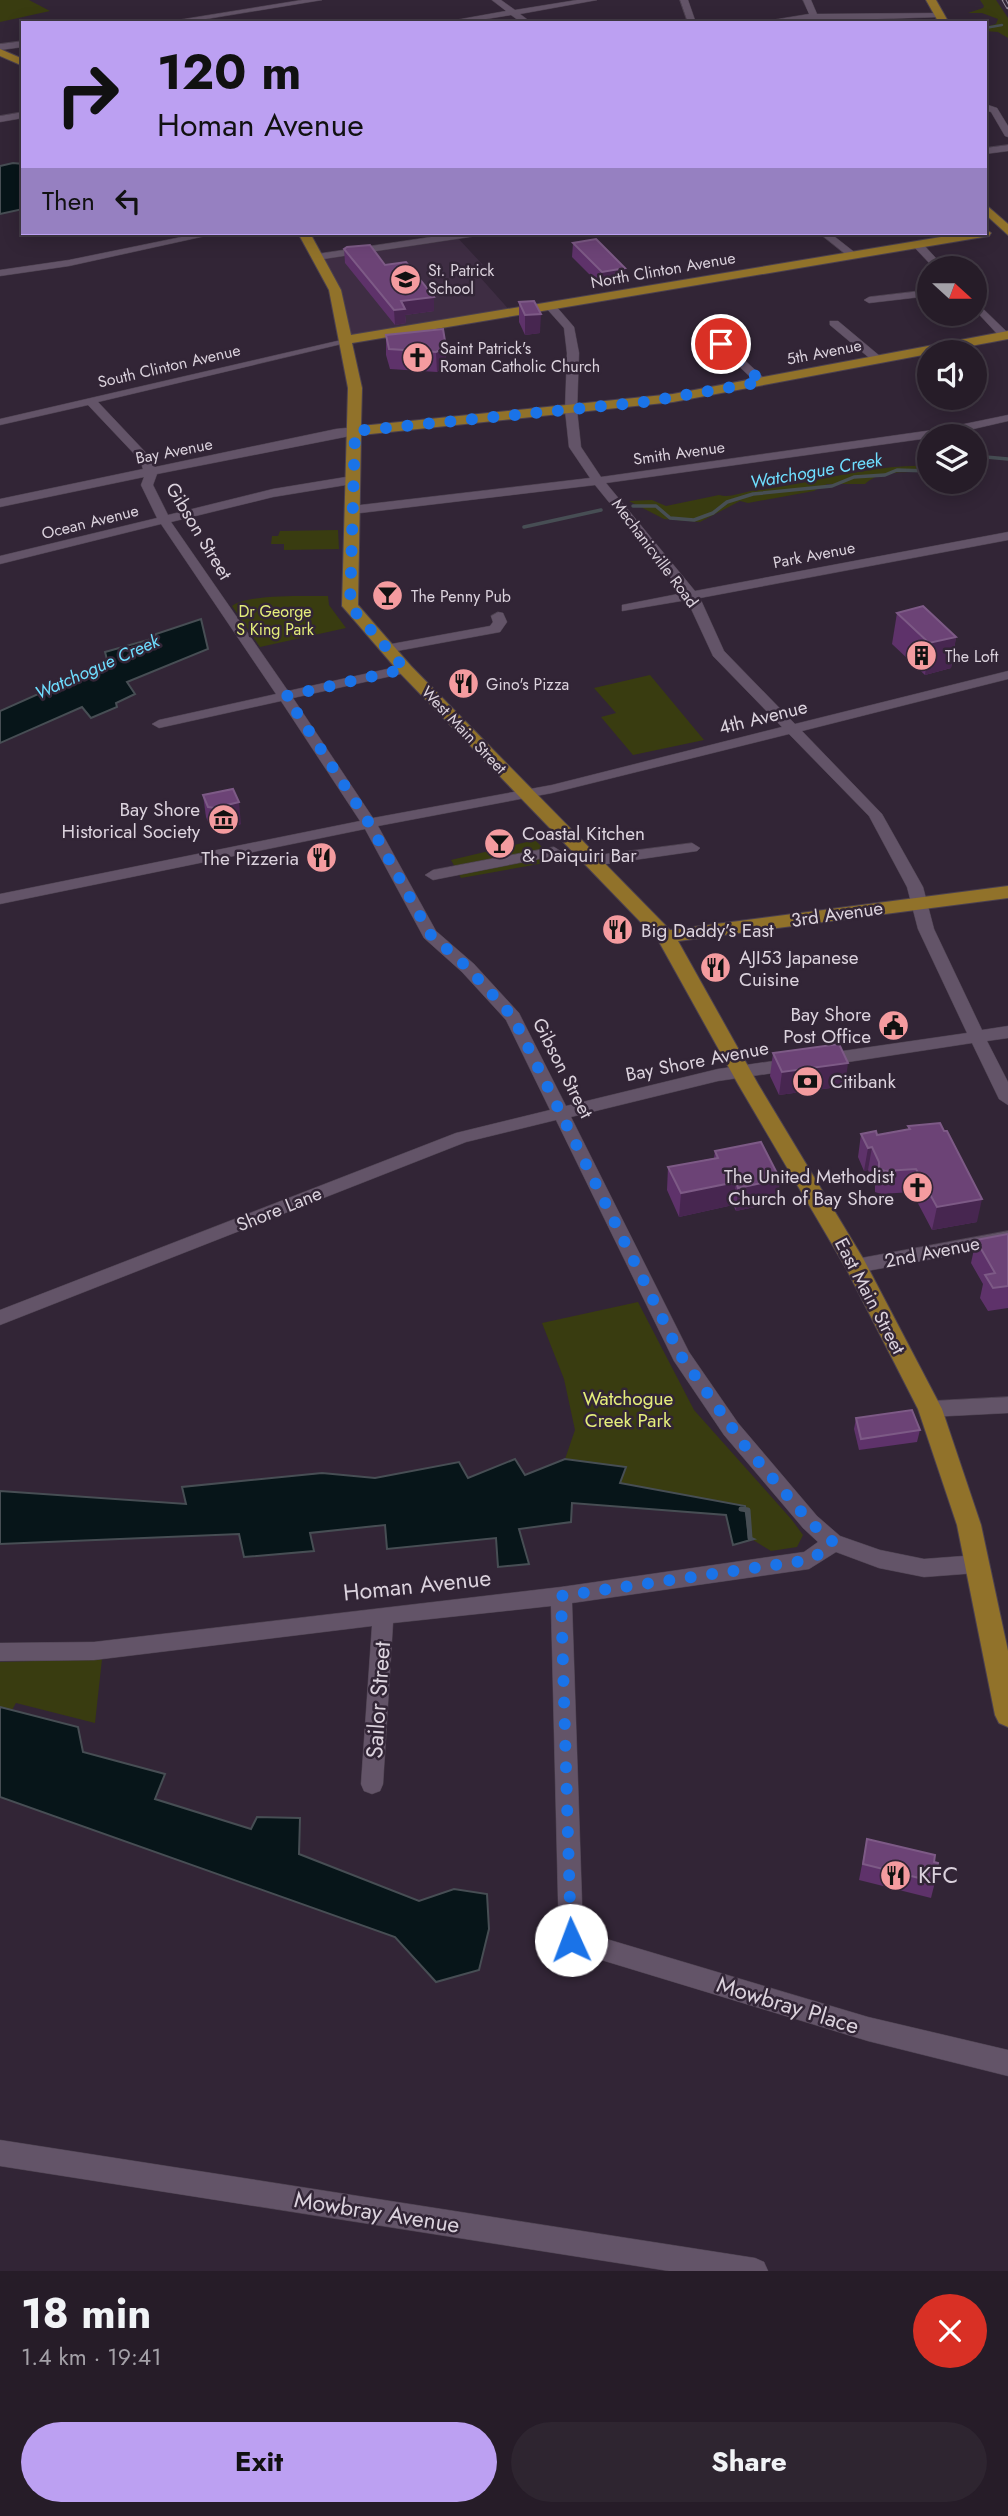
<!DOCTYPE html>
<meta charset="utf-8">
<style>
body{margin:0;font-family:Jost,sans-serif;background:#2e2530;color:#f1f3f6;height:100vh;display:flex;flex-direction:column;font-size:26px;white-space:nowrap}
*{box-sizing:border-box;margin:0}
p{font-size:23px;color:#a4a1a8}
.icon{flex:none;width:38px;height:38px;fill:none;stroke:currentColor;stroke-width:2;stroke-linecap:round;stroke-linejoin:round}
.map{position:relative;height:2271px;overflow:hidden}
.panel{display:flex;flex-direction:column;background:#261c28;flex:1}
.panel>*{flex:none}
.hud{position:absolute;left:21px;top:21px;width:966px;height:214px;border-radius:0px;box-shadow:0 4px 18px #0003,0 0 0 2px #423a45;background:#bca0f2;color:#111;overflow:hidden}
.needle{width:46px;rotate:111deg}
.tools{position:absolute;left:917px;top:256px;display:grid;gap:14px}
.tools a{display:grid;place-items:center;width:70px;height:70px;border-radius:50%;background:#261c28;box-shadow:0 4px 18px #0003,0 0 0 2px #423a45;font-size:35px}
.pin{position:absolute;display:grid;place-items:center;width:60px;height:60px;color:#fff;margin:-30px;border:4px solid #fff;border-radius:50%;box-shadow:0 2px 7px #0007}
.me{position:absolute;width:77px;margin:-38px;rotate:358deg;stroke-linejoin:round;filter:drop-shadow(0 0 5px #0008)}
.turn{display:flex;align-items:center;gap:24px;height:147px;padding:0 21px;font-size:32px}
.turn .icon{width:91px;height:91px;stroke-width:2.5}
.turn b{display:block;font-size:49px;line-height:60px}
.then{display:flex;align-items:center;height:66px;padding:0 21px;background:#0003;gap:14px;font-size:26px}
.round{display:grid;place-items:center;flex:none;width:74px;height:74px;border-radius:37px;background:#2e2530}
.headline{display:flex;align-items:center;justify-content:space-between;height:119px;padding:0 21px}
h1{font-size:42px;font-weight:700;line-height:52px}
.action{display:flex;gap:14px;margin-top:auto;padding:14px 21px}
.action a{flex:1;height:80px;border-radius:42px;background:#bca0f2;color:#111;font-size:28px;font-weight:700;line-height:80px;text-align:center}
.action a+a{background:#2e2530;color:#f1f3f6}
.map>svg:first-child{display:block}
.built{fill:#3e2d43}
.green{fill:#393c10}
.water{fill:#071519;stroke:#474e54;stroke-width:2}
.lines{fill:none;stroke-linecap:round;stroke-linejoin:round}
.stream-far2{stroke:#474e54;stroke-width:2.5}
.stream-far1{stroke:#474e54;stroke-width:3.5}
.stream{stroke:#474e54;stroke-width:5}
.minor-casing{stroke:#4c414f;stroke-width:1}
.major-casing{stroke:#4c414f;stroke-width:2}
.minor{fill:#635468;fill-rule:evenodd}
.major{fill:#91722a;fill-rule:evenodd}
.rail-casing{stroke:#978d9a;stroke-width:4.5}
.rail{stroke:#322536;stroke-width:2.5;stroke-dasharray:8;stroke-linecap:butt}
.wall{fill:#5e326a}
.shaded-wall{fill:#472650}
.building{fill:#6c4376;stroke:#7d5a86;stroke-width:2}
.route{stroke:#1a73e8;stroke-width:12;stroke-dasharray:0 21.6}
.labels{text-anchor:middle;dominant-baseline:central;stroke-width:5;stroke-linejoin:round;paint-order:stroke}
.far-poi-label{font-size:16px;fill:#dbd2dd;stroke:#322536;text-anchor:start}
.far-street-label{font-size:16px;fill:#dbd2dd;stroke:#322536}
.far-park-label{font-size:16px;fill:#e4ed7a;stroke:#322536}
.far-water-label{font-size:18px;font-style:italic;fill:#6edeff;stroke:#322536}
.street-label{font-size:19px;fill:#dbd2dd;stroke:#322536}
.poi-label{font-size:19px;fill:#dbd2dd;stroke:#322536;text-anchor:end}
.park-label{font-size:19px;fill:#e4ed7a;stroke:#322536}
.near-street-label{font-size:23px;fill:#dbd2dd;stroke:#322536}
.near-poi-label{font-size:23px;fill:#dbd2dd;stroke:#322536;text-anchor:start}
</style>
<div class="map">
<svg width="1008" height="2271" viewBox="0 0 1008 2271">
<rect width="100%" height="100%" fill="#322536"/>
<path class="built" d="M456,236L483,265L471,267L512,313L346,340L335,290L317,257Z"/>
<g class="green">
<path d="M0,0H29L50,11L0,22Z"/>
<path d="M980,0H996L1008,18V38L998,32L985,31V27L996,24L998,19L982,13H968L983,8L984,6Z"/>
<path d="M929,466V472C911,472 878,470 865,484H827L814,491L748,503L740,501L700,522L664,519L629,501L652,500L666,506L719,495C729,498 740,493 751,491C810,485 870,464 929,466Z"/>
<path d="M338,530L339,549L284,550V544H271L272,536H278L280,531Z"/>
<path d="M328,596L329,605L346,628L260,647L232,606C246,594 307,596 328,596Z"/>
<path d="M650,675L704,740L633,755L601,717L616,713L594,688Z"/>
<path d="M535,840L556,861L461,878L451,860Z"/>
<path d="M638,1302L694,1410L792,1520L803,1535L797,1547L771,1551L750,1538L745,1506L619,1483L625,1467L565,1459L575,1430L564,1379L542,1323Z"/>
<path d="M102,1659L95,1723L16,1703L12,1710L0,1708V1662Z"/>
</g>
<g class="water">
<path d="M13,163L23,164V209L0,214V166Z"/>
<path d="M201,619L208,649L127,682L135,694L116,703L117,707L91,718L82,707L0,743V711L108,663L105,652L155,638L156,634Z"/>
<path d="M515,1459L525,1475L565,1459L626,1467L620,1483L745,1506L749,1537L754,1539L733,1545L726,1515L572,1503L571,1522L519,1529L529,1564L498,1567L496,1538L387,1549L385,1525L310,1533L314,1551L244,1557L239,1534L0,1544V1491L186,1504L182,1487L322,1473L375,1478L459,1462L468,1478Z"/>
<path d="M0,1707L78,1727L83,1752L165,1774L155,1799L251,1829L257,1817L300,1818L299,1854L419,1901L454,1889L487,1894L489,1929L479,1970L436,1982L395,1937L0,1797Z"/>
</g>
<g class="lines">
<path class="stream-far2" d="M985,28L1002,25"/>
<g class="stream-far1">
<path d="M975,456L1008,459"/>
<path d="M633,506H656L670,518L694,520L713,513L727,502L753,494L832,486L854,477L885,475L897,470L929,471"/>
<path d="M524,527L601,510"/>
</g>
<path class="stream" d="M741,1509L748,1510L750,1538"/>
<defs>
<g id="minor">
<path d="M302,0H322L182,23H160Z"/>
<path d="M492,0H501L515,10L577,0H597L520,14L532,23H522L511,15L461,23H439L506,11Z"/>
<path d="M680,0H688L696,23H688Z"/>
<path d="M803,0H811L817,14L940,13L944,15L940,17L754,23L809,14Z"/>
<path d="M23,41V47L0,50V44Z"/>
<path d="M985,104L997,108L1008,126V137L1005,136L991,112L985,110Z"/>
<path d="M23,112V118L0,122V116Z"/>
<path d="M1008,145V151L985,154V148Z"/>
<path d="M201,233H219L69,266L0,276V270L69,260Z"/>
<path d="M458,233H481L476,236L317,260L312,257L317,254Z"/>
<path d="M819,233H830L858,255L849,257Z"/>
<path d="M914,243H922L945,268H934L914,247Z"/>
<path d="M929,290V296L869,303L864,300L869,297Z"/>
<path d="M975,301L1008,333V339L1001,338L975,310Z"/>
<path d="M547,305H555L574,327L579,353L577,410L581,447L601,477L940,429L1008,415V421L943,436H929V438L606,483L695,591L1008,532V540L700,598L724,651L795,724L1008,671V679L802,731L882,814L923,887L934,929L982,1030L1008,1026V1038L987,1041L1008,1082V1105L999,1099L972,1043L822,1066L814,1060L822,1054L967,1033L918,929L907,887L869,816L789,734L552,793L378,826L436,931L474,964L519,1013L566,1106L718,1069L794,1058L800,1060L802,1064L794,1070L718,1081L571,1117L689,1352L738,1423L817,1516L840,1536L880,1550L924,1559L977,1555L984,1558L988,1564L984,1570L977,1573L924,1577L879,1568L836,1552L809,1569L572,1603L583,1932L868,2017L1008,2050V2076L868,2041L562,1948L559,1940L551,1606L393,1623L383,1784L380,1791L372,1794L364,1791L361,1784L372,1626L94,1660L0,1661V1643L94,1642L561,1587L804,1552L818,1542L803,1528L724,1435L674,1361L556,1120L466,1142L0,1325V1310L456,1133L550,1110L506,1020L462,972L424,938L365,829L0,904V894L360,821L281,701L159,728L152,724L159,720L276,694L161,524L0,564V556L157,518L141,485L144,477L0,507V499L143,469L140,460L88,405L0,425V419L350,338V342L98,402L149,456L155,467L336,429L355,427L361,431L355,435L157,474L153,485L168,515L273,489L352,476L358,480L352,484L273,497L171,522L288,691L405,665L412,669L405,673L293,698L373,818L552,785L782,727L713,656L687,600L622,611V605L683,593L595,485L352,514L346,510L352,506L590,478L569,447L565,410L567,353L564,328L547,309Z"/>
<path d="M830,321H838L881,357V361H873L830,325Z"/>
<path d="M717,342H725L766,380V384H758L717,346Z"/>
<path d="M498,612L503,613L507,622L500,632L386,653L379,649L386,645L490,626L493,622L491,616Z"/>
<path d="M692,843L700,848L697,851L606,864L598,859L606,854Z"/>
<path d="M554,847L562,852L559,855L433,880L425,875L433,870Z"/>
<path d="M1008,1231V1245L856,1273L849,1271L847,1266L849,1261L856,1259Z"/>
<path d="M1008,1397V1413L930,1417L923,1414L920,1409L923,1404L930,1401Z"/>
<path d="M0,2140L755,2258L764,2262L768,2271H669L0,2166Z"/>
</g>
<g id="major">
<path d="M926,0H936L949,23H939Z"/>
<path d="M0,49L23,59V66L0,56Z"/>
<path d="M985,204L1008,224V235L985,214Z"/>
<path d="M985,229L991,233L989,236L352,343L362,388L361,426L673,394L1008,331V339L673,402L361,435L358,605L411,666L670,930L1008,886V898L678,941L758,1084L864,1260L942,1409L981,1525L1008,1651V1727L999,1723L995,1715L957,1525L918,1409L846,1268L738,1084L658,940L399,672L342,606L348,388L329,290L298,233H310L341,290L351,335L965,233H985Z"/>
</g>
</defs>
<use href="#minor" class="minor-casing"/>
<use href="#major" class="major-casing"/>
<use href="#minor" class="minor"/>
<use href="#major" class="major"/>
<defs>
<path id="rail" d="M1004,0L1008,7"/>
</defs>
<use href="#rail" class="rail-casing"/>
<use href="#rail" class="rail"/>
</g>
<g class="wall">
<path d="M573,243L624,282L601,286L572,257Z"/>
<path d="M344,249L385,265L434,297V311L405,315L406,323L395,325L345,263Z"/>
<path d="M519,302L540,333L525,335L519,322Z"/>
<path d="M386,335L446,347V366L437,372L390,369L386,355Z"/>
<path d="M897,613L956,637L951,668L925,675L892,644Z"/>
<path d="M203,795L241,824L218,831L211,829L206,817Z"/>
<path d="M773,1053L845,1086L779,1095L770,1076Z"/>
<path d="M908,1126L977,1222L932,1230L912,1192L881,1194L875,1192V1185L868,1170L864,1171L858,1157L861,1134L877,1135L908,1130Z"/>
<path d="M715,1151L778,1202L736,1211L733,1205L679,1217L667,1190L668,1167L714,1158Z"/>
<path d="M1008,1234V1308L988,1311L980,1298L983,1284L971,1263L976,1240Z"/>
<path d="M856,1418L920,1430L917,1442L859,1450L854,1429Z"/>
<path d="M867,1839L934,1862L935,1882L931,1898L859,1880Z"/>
</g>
<g class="shaded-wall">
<path d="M625,268L624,282L601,286L602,272Z"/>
<path d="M434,297V311L405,315L406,323L395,325L394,310L401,301Z"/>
<path d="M541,314L540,333L525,335V315Z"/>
<path d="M446,347V366L437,372L436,352Z"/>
<path d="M956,637L951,668L925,675L929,643Z"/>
<path d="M239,802L241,824L218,831L215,808Z"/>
<path d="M848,1063L845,1086L779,1095L782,1072Z"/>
<path d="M872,1147L868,1170L864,1171L868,1148Z"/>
<path d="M780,1179L778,1202L736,1211L738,1188Z"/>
<path d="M736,1182L733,1205L679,1217L681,1193Z"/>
<path d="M982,1199L977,1222L932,1230L937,1207Z"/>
</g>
<g class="building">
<path d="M596,239L625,268L602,272L573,243Z"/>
<path d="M370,245L385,265L406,262L434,297L401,301L405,309L394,310L344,249L347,247Z"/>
<path d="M534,301L541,314L525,315L519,302Z"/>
<path d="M443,329L446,347L436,352L389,349L386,335Z"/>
<path d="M923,606L956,637L929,643L897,613Z"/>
<path d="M233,789L239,802L215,808L208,807L203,795Z"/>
<path d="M839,1044L848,1063L782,1072L773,1053Z"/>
<path d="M940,1123L944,1131H947L982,1199L937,1207L916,1169L885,1171L879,1169V1162L872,1147L868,1148L861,1134L876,1131L877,1135L910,1129L908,1126Z"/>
<path d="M761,1142L780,1179L738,1188L736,1182L681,1193L668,1167L718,1158L715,1151Z"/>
<path d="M1008,1234V1286L993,1288L985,1275L995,1273L976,1240Z"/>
<path d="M912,1410L920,1430L861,1439L856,1418Z"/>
<path d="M867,1839L935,1855L934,1862L938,1863L935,1882L863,1864Z"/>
</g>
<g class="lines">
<path class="route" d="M571,1940L561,1596L809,1560L827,1549L833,1542L810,1522L745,1446L681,1356L513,1017L468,968L430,934L369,823L286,696L405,669L350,606L355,431L644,402L762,382L721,344"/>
</g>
<defs>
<symbol id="school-disc" viewBox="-11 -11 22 22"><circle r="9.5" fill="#f49b9f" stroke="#322536"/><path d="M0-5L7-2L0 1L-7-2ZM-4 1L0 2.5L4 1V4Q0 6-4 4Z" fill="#111"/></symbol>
<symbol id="church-disc" viewBox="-11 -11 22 22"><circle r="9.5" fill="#f49b9f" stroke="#322536"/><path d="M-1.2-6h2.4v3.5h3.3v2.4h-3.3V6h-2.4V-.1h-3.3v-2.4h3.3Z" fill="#111"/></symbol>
<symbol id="bar-disc" viewBox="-11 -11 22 22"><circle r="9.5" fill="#f49b9f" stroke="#322536"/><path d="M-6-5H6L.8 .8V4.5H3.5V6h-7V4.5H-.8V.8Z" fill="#111"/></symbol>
<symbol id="building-disc" viewBox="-11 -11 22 22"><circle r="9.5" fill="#f49b9f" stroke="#322536"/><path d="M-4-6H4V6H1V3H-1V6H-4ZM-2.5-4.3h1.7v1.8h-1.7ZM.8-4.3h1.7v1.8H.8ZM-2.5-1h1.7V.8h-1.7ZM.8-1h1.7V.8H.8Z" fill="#111"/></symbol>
<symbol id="restaurant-disc" viewBox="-11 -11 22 22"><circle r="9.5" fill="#f49b9f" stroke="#322536"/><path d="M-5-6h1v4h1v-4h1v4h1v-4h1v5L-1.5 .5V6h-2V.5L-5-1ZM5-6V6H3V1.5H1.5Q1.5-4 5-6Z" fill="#111"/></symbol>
<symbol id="museum-disc" viewBox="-11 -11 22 22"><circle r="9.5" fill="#f49b9f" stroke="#322536"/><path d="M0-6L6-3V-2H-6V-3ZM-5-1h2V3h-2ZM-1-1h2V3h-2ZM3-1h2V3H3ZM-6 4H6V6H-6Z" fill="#111"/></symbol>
<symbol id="civic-disc" viewBox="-11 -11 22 22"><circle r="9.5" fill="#f49b9f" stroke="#322536"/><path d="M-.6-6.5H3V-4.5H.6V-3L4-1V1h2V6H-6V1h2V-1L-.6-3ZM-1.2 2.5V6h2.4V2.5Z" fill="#111"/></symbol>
<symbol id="bank-disc" viewBox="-11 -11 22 22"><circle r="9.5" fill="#f49b9f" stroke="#322536"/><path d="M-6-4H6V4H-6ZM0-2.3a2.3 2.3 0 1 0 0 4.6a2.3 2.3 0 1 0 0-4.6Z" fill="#111"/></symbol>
</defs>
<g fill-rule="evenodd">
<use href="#school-disc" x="388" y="262" width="35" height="35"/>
<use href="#church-disc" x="400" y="340" width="35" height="35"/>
<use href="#bar-disc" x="370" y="578" width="35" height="35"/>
<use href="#building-disc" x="904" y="638" width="35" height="35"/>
<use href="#restaurant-disc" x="446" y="666" width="35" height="35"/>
<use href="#museum-disc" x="206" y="802" width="35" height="35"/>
<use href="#bar-disc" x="482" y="826" width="35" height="35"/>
<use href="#restaurant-disc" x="304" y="840" width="35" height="35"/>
<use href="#restaurant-disc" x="600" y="912" width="35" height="35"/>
<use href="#restaurant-disc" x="698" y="950" width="35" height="35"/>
<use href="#civic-disc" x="876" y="1008" width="35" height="35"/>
<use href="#bank-disc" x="790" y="1064" width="35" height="35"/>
<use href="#church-disc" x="900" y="1170" width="35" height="35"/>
<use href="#restaurant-disc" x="878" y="1858" width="35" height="35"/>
</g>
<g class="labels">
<g class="far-poi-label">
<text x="428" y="270">St. Patrick<tspan x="428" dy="18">School</tspan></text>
<text x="440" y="348">Saint Patrick's<tspan x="440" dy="18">Roman Catholic Church</tspan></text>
<text x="411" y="596">The Penny Pub</text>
<text x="945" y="656">The Loft</text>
<text x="486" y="684">Gino's Pizza</text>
</g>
<g class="far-street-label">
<text transform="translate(663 270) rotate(-10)">North Clinton Avenue</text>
<text transform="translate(824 352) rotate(-11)">5th Avenue</text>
<text transform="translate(169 366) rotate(-13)">South Clinton Avenue</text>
<text transform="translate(174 451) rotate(-11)">Bay Avenue</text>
<text transform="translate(679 453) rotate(-8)">Smith Avenue</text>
<text transform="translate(90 522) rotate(-14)">Ocean Avenue</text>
<text transform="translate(655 553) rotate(53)">Mechanicville Road</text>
<text transform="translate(814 555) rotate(-11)">Park Avenue</text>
<text transform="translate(464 730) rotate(46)">West Main Street</text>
</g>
<g class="far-park-label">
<text x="275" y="611">Dr George<tspan x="275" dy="18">S King Park</tspan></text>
</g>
<g class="far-water-label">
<text transform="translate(816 471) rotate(-10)">Watchogue Creek</text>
<text transform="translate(97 667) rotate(-24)">Watchogue Creek</text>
</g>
<g class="street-label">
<text transform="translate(199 531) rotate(59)">Gibson Street</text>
<text transform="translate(763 717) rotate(-14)">4th Avenue</text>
<text transform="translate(837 914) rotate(-8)">3rd Avenue</text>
<text transform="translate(697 1061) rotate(-11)">Bay Shore Avenue</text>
<text transform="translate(563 1068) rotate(63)">Gibson Street</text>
<text transform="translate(279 1209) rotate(-22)">Shore Lane</text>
<text transform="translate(932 1252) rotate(-11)">2nd Avenue</text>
<text transform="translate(870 1296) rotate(62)">East Main Street</text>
</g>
<g class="poi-label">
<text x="200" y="809">Bay Shore<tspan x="200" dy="22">Historical Society</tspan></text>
<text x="522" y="833" text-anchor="start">Coastal Kitchen<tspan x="522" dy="22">&amp; Daiquiri Bar</tspan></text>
<text x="299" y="858">The Pizzeria</text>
<text x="641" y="930" text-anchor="start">Big Daddy’s East</text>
<text x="739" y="957" text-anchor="start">AJI53 Japanese<tspan x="739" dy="22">Cuisine</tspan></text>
<text x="871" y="1014">Bay Shore<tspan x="871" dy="22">Post Office</tspan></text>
<text x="830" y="1081" text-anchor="start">Citibank</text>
<text x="894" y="1176">The United Methodist<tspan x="894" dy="22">Church of Bay Shore</tspan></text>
</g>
<g class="park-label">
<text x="628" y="1398">Watchogue<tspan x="628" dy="22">Creek Park</tspan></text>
</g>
<g class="near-street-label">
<text transform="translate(417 1585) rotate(-6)">Homan Avenue</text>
<text transform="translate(378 1700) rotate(-86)">Sailor Street</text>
<text transform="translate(788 2005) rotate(17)">Mowbray Place</text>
<text transform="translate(377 2212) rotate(9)">Mowbray Avenue</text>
</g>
<g class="near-poi-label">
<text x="918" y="1875">KFC</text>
</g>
</g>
</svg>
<div class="tools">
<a><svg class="needle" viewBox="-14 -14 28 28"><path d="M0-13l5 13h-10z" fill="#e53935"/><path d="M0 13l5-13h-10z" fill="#a4a1a8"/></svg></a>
<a><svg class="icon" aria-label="sound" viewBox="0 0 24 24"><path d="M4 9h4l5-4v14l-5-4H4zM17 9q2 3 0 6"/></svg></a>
<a><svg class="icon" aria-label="layers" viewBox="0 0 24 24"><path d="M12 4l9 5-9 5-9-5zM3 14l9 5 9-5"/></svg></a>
</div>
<div class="pin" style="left:721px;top:344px;background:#d93025"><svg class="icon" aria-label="arrive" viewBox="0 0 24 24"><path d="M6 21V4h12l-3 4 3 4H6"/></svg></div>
<svg class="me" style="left:571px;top:1940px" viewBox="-20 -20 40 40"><circle r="19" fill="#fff"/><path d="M0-13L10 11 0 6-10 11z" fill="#1a73e8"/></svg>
<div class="hud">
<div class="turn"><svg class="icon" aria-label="right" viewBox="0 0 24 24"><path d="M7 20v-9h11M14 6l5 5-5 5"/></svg><div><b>120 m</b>Homan Avenue</div></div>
<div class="then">Then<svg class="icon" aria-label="left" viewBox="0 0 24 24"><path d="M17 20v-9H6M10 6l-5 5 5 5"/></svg></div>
</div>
</div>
<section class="panel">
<div class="headline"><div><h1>18 min</h1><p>1.4 km · 19:41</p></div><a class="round" style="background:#d93025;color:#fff"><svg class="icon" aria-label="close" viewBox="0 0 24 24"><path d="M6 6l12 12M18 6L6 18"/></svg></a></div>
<div class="action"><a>Exit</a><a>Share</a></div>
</section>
